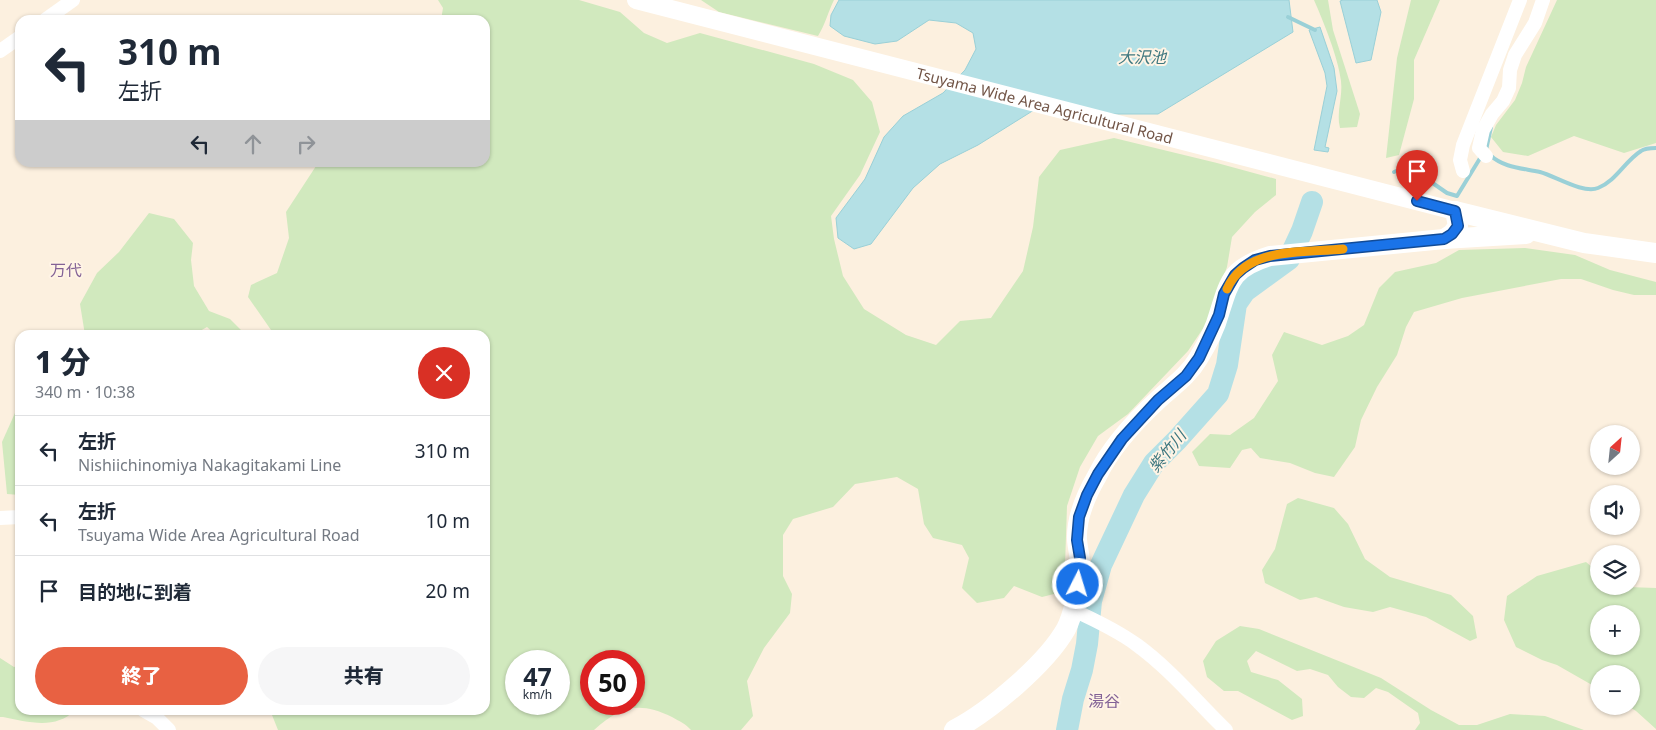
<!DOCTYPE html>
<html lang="ja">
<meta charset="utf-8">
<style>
body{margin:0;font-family:"Noto Sans","Noto Sans JP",sans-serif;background:#f6f6f7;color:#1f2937;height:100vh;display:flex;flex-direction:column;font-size:19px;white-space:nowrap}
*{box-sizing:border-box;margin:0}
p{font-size:16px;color:#747a83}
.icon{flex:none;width:28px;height:28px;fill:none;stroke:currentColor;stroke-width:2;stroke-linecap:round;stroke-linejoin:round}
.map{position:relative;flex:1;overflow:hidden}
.panel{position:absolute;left:15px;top:330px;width:475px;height:385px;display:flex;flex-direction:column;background:#fff;border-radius:15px;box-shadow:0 1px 4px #0004}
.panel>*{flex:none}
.top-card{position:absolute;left:15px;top:15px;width:475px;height:152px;border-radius:15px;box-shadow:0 1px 4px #0004;background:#fff;color:#1f2937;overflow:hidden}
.needle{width:32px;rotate:27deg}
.buttons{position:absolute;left:1590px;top:425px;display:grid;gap:10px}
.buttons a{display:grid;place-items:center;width:50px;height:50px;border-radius:50%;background:#fff;box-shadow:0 1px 4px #0004;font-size:25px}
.speed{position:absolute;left:505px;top:650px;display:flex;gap:10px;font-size:25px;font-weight:700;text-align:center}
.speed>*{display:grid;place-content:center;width:65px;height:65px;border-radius:50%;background:#fff;box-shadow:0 1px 4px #0004;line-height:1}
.speed small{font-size:12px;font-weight:400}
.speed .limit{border:8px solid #d22;background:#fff;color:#111}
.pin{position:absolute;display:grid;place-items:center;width:42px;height:42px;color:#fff;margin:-51px -21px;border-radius:50% 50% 50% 0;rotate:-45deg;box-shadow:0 0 5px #0007}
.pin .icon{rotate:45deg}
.me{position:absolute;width:55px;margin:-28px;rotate:5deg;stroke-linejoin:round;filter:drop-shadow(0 0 4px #0008)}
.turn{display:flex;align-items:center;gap:18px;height:105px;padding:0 20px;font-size:22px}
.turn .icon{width:65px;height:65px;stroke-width:2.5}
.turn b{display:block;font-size:35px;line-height:42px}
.lanes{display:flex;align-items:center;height:48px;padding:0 20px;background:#0003;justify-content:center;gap:25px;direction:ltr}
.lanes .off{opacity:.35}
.round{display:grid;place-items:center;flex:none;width:52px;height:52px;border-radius:26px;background:#f6f6f7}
.headline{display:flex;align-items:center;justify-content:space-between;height:85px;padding:0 20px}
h1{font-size:30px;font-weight:800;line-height:38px}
.action{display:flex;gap:10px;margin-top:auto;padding:10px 20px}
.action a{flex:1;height:58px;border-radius:30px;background:#e86142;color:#fff;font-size:20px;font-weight:800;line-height:58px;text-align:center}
.action a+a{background:#f6f6f7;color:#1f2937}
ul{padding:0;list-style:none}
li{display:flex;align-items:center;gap:15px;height:70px;padding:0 20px;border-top:1px solid #e0e1e3}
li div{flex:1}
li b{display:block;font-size:19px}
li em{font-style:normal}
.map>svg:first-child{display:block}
.green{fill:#d1e9be;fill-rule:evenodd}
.water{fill:#b4e0e5;stroke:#9ad0d7}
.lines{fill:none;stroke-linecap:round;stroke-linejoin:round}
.stream{stroke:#9ad0d7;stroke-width:4}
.river{stroke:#b4e0e5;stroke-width:22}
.minor{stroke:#fff;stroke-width:14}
.tertiary{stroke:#fff;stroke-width:18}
.secondary{stroke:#fff;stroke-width:20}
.route-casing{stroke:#114b97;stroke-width:12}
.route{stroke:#1a73e8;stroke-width:9}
.slow{stroke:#f59e0b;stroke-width:9}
.labels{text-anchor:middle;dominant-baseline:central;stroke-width:4;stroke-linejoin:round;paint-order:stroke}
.street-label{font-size:15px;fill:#725547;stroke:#fff4e5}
.water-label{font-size:16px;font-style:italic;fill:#3e777f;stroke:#fff4e5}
.neighbourhood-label{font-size:16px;fill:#836296;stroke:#fff4e5}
</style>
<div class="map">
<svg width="1656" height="730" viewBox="0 0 1656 730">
<rect width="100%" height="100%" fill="#fcf0df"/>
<g class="green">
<path d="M438,0H579L620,12L644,33L667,43L700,33L814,64L853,80L872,102L880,132L860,175L831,216L834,239L843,276L864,309L906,335L936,345L960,321L991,318L1023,271L1033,227L1039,177L1060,150L1114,138L1217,163L1276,179V195L1255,212L1232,237L1227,267L1206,324L1188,351L1128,414L1098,436L1080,467L1067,506L1065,566L1058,593L1042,597L1014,586L1004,598L977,603L962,588L969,558L962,545L933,538L924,524L918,489L897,477L855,484L833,507L793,519L783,535V576L792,594L790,613L764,648L747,681L753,716L741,730H691C686,724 679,721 672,717C639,701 621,706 594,730H278L270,710H485V335H287L271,330L248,297L251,285L277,273L289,238L286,212L318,163L485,162V20H441L443,8ZM516,661H559V704H516ZM591,661H634V704H591Z"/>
<path d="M701,0H834C828,12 825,25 818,36L719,12Z"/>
<path d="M1314,0H1328L1333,30L1360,114L1357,127L1340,128C1336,112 1343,97 1341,81C1338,57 1324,23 1314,0Z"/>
<path d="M1411,0H1440L1414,60V99L1399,155L1386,158L1397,58Z"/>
<path d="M1557,0H1656V143L1624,153L1574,136L1528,156L1503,152L1491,137L1496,125L1515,100L1522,83L1526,67Z"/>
<path d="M149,213L174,219L193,243L191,260L194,286L209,311L230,319L242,331L243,335H216L207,327L193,335H85L80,304L97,273L119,252Z"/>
<path d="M1525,248L1575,255L1610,270L1656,282V295H1634L1613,290L1581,279H1561L1462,298L1414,312L1406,327L1397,355L1377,387L1361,420L1355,447L1334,477L1315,473L1290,463L1260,458L1251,448L1242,450L1230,468L1199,466L1192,452L1210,434L1230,435L1254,418L1278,381L1272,355L1284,332L1322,345L1348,336L1364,325L1379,288L1395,272L1436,263L1459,250Z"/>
<path d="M20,408V495L7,494L2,442L15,413Z"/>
<path d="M1298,498L1334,508L1348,524L1365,559L1390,577L1451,595L1473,616L1477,638L1470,641L1426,617L1390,607L1373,612L1344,607L1316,597L1300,600L1265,583L1262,570L1275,549L1287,504Z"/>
<path d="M1586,562L1599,573V586L1656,588V729L1636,711L1628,706H1631V674H1599V689L1557,665L1542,660L1516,647L1504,620L1507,596L1537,576ZM1599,614H1631V646H1599Z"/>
<path d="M1240,626L1259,629L1381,678L1431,710L1459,725H1477L1510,714L1545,716L1584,730H1415L1420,723L1418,713L1388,692L1376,688L1364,698L1351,697L1338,687L1328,675L1310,669L1297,671L1256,651L1247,661L1251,672L1278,680L1302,699L1303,716L1292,720L1238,691H1224L1207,677L1203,661L1216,641Z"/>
<path d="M0,658L14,667L20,665V710H75C56,730 28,722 3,717H0Z"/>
</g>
<g class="water">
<path d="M839,0H1289L1293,32L1158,114H1108L1050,100L978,145L940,164L913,188L871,244L854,249L838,238L836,218L865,179L884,137L903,116L943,93L965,70L976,49L973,33L956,23L929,20L897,41L875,44L844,36L830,26L831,15Z"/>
<path d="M1343,0H1377L1381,12L1371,60L1356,63L1340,1Z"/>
<path d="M1320,27L1334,68L1337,91L1325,147L1329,148L1328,152L1314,150L1327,86L1325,73L1309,30Z"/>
</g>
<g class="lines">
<g class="stream">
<path d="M1288,17L1315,30"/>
<path d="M1486,150L1491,127"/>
<path d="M1490,155C1504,168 1522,168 1540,172C1555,176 1583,194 1598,188C1616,181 1625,161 1641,151C1645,148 1651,148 1656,148"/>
<path d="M1394,172L1408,166L1447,193L1457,196L1482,155"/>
</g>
<path class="river" d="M1067,730L1073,699L1082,670L1087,644L1091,601L1101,565L1134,495L1154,463L1177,440L1218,394L1227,365L1236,304L1245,291L1289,259L1302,231L1312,202"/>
<g class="minor">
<path d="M45,20L73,0"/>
<path d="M0,51L20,37"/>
<path d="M1486,156L1479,148L1483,130L1492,114L1503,101L1509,88L1510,70L1515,55L1535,23L1543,0"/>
<path d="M1463,171L1460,160L1463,145L1520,0"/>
<path d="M0,518L20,517"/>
<path d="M1073,610C1095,620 1118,631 1137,645C1170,669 1197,702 1226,730"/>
<path d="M143,710L157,718L169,730"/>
</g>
<path class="tertiary" id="s1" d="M636,0L1455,211"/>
<g class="secondary">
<path d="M1455,211L1584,243L1656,253"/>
<path d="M1444,239L1526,234"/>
<path d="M954,730C989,712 1046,664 1066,629C1075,611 1078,590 1080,570C1081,560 1078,551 1077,540C1076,518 1086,495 1097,476C1111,447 1135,421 1159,399C1173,386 1188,376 1198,359C1206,346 1215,329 1219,314C1230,279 1232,268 1270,256L1444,239L1452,234L1458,226L1455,211"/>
</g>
</g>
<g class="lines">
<defs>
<path id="route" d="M1078,584L1080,558L1077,540L1079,517L1087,495L1098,474L1122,439L1158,400L1186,376L1199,358L1219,315L1224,294L1235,275L1243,268L1255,260L1270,256L1444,239L1452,234L1458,226L1455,211L1417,201"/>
</defs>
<use href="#route" class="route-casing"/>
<use href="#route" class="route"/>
<path class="slow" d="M1227,289C1246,246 1304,253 1343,249"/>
</g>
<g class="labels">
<g class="street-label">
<text stroke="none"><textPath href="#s1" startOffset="422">Tsuyama Wide Area Agricultural Road</textPath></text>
</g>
<g class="water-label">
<text x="1142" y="57">大沢池</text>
<text transform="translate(1167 451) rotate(-51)">紫竹川</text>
</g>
<g class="neighbourhood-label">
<text x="66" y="270">万代</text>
<text x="1104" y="701">湯谷</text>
</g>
</g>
</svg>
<div class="buttons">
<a><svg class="needle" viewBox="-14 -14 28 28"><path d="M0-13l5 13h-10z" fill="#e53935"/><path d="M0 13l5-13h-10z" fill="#747a83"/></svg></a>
<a><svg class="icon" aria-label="sound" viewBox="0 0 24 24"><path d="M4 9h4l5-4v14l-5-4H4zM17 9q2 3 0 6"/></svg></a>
<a><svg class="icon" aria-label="layers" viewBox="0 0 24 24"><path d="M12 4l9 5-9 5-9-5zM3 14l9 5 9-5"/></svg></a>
<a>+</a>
<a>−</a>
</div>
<div class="speed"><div>47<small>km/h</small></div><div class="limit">50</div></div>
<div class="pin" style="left:1417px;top:201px;background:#d93025"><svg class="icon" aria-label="arrive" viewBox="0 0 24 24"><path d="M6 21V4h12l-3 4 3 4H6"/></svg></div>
<svg class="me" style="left:1078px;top:584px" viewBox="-20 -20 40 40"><circle r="17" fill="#1a73e8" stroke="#fff" stroke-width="3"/><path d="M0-11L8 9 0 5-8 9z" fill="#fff"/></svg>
<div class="top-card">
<div class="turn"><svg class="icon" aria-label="left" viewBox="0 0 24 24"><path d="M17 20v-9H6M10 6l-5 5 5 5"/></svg><div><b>310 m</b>左折</div></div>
<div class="lanes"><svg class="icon" aria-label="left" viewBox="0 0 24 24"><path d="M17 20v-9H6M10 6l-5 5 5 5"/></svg><svg class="icon off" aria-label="ahead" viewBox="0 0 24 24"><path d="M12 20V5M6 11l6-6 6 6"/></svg><svg class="icon off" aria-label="right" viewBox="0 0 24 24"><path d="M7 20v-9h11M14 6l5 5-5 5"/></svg></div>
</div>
<section class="panel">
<div class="headline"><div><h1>1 分</h1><p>340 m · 10:38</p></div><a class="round" style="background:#d93025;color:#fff"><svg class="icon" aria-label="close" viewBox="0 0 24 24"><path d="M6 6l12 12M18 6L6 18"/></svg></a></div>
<ul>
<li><svg class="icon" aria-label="left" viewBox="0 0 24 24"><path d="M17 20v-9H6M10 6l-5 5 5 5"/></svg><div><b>左折</b><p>Nishiichinomiya Nakagitakami Line</p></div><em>310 m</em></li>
<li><svg class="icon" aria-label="left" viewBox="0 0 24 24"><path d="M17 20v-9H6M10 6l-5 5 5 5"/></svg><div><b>左折</b><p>Tsuyama Wide Area Agricultural Road</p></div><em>10 m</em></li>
<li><svg class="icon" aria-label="arrive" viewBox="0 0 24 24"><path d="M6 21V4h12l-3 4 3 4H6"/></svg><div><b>目的地に到着</b></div><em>20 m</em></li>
</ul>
<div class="action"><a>終了</a><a>共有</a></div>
</section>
</div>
